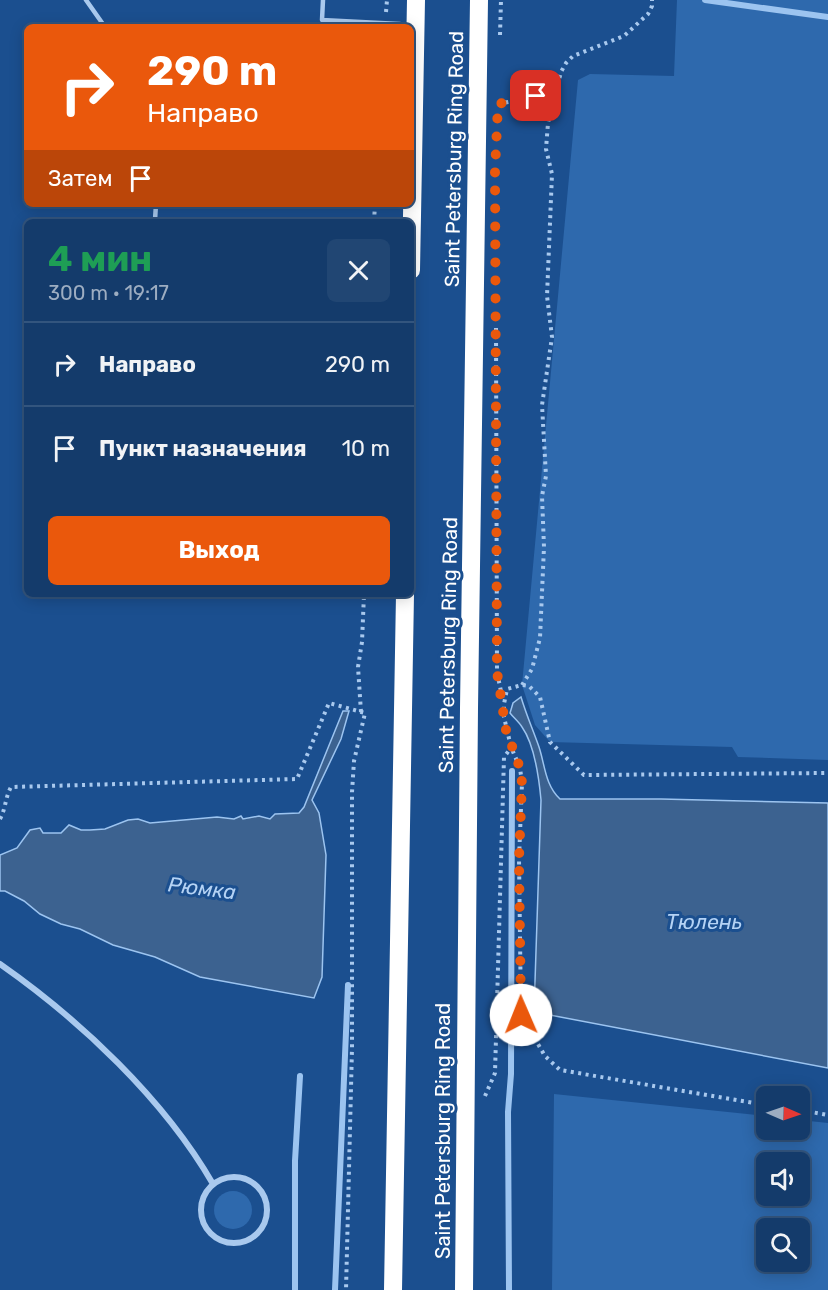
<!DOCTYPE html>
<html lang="ru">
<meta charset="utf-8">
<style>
body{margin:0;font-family:Rubik,sans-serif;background:#214673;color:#f1f3f6;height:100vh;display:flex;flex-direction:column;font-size:22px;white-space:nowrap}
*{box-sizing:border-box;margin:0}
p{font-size:20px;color:#9dadc1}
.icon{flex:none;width:33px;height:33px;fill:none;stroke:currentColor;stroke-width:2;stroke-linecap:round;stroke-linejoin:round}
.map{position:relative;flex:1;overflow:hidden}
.panel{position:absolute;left:24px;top:219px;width:390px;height:378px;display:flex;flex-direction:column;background:#143b6b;border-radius:9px;box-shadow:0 3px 15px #0003,0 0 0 2px #33557e}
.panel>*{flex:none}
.hud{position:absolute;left:24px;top:24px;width:390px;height:183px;border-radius:9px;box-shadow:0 3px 15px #0003,0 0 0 2px #33557e;background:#ea580c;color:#fff;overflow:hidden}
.needle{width:39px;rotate:92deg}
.buttons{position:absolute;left:756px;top:1086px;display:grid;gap:12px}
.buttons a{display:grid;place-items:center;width:54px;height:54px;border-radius:9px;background:#143b6b;box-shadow:0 3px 15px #0003,0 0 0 2px #33557e;font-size:30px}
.pin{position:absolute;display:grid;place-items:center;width:51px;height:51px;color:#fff;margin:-26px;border-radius:12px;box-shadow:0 3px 9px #0006}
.me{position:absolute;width:66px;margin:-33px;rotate:359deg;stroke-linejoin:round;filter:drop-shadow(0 0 4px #0008)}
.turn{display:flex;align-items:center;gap:21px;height:126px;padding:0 24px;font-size:27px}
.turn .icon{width:78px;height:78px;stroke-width:2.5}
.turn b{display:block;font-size:42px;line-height:51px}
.then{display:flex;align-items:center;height:57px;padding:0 24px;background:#0003;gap:12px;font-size:22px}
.round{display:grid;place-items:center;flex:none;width:63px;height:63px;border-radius:9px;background:#214673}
.overview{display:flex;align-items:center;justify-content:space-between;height:102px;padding:0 24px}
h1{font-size:36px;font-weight:700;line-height:45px;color:#1e9e55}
.cta{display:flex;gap:12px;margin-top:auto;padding:12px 24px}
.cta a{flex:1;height:69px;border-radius:9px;background:#ea580c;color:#fff;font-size:24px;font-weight:700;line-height:69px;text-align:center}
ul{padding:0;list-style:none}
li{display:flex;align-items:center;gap:18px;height:84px;padding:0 24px;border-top:2px solid #33557e}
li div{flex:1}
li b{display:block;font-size:22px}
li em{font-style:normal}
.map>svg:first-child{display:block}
.green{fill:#2e69ad;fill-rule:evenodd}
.water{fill:#3c6290;stroke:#9cc4f0;stroke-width:1.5}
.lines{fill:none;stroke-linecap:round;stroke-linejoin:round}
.stream{stroke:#9cc4f0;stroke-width:6}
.path{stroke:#a9c9ee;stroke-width:4;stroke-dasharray:3 4.5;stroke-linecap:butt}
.service{stroke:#a9c9ee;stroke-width:4.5}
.minor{stroke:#a9c9ee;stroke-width:6}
.motorway{stroke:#fff;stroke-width:18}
.route{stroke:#ea580c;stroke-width:10;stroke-dasharray:0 18}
.labels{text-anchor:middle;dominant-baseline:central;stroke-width:6;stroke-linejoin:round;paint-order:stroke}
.street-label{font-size:20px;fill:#fff;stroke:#1b4f8f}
.water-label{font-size:21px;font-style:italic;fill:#b5d3f5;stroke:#1b4f8f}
</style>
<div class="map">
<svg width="828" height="1290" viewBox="0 0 828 1290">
<rect width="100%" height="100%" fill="#1b4f8f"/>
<g class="green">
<path d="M677,0H828V760L738,757L732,747L550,742L535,725L522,685L578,80L590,74L674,76Z"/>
<path d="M554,1094L766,1116V1130H800V1120L828,1123V1290H552ZM800,1162V1196H766V1162ZM800,1228V1262H766V1228Z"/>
<circle cx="233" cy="1210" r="19"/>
</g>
<g class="water">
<path d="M521,697C526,714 533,730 539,747C545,765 545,785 560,799H661L828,803V1068L534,1012L541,800C539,778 534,744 522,727C519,722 513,717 510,713L513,703Z"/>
<path d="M343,711H349L341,739L312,800L319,813L326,855L322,977L314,998L200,977L155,957L113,945L80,929L61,924L40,914L24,901L5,891H0V855L17,848L30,830L40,828L43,833H61L69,825L81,830H90L105,829L128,820L138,819L150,823L217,817L234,819L241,816L243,819L259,816L270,819L275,814L299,813L304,807Z"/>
</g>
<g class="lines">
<g class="stream">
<path d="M705,0L828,17"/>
<path d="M295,1290V1161L300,1076"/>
<path d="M335,1290L348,985"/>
<path d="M509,1290L508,1112L511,1074L512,771"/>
</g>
<g class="path">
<path d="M386,12L387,0"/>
<path d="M500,35L501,0"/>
<path d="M498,104L555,93"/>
<path d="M374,222L375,204"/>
<path d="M496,328L497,672L503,701"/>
<path d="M522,685L532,669L540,638L544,547L542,496L546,476L542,405L552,337L547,296L552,174L546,149L548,123L561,72L566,63L573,56L624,36L648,14L652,6V0"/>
<path d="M361,712L358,667L362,642L364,594"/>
<path d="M0,819C6,808 5,798 11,787L297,779L329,703L365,713L354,761L352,792V1048L346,1290"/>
<path d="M485,1096L495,1073L504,757L511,748"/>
<path d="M766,1105L560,1070L545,1056L521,1015L519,859L522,783L520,768L511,747L504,717V704L507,689L522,685L529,686L540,697L550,742L584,775L828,773"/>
<path d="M800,1110L828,1115"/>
</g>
<g class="service">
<path d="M86,0L105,27"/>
<path d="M323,0L322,20L400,24"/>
<path d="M155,220L156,204"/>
</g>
<g class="minor">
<path d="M0,964C80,1020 164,1099 213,1184"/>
<circle cx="234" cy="1210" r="33"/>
</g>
<g class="motorway">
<path d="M411,270L416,0"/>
<path d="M393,1290L405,594"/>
<path d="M464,1290L469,708L479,0"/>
</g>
</g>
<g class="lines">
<path class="route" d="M521,1015L519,859L522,783L520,768L506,730L497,672L495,171L498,104L536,96"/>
</g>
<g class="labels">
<g class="street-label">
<text transform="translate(454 159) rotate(-89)">Saint Petersburg Ring Road</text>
<text transform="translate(448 645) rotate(-89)">Saint Petersburg Ring Road</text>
<text transform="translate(443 1131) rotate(-90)">Saint Petersburg Ring Road</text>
</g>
<g class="water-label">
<text transform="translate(202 888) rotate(7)">Рюмка</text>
<text x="704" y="921">Тюлень</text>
</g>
</g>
</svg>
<div class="buttons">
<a><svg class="needle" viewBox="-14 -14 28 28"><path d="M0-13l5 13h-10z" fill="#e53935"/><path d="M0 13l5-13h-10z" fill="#9dadc1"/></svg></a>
<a><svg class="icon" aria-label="sound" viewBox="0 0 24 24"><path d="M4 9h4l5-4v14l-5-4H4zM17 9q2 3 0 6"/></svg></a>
<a><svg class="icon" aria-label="search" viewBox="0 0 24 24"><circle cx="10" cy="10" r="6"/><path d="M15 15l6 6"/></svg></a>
</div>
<div class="pin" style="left:536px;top:96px;background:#d93025"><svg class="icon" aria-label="arrive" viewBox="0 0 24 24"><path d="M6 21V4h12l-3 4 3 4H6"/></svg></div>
<svg class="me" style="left:521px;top:1015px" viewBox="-20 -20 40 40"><circle r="19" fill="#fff"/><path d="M0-13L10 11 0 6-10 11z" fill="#ea580c"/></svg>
<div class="hud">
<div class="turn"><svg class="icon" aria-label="right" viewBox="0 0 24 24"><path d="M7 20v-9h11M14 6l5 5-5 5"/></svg><div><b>290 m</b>Направо</div></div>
<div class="then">Затем<svg class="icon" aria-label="arrive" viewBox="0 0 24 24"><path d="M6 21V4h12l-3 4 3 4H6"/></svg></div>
</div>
<section class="panel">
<div class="overview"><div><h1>4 мин</h1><p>300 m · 19:17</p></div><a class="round"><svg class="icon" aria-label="close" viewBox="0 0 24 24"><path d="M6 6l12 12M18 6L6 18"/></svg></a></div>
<ul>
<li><svg class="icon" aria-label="right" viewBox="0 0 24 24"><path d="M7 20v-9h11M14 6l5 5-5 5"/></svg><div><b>Направо</b></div><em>290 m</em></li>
<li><svg class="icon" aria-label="arrive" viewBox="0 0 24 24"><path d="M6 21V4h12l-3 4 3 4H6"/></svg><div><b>Пункт назначения</b></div><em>10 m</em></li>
</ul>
<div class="cta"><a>Выход</a></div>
</section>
</div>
